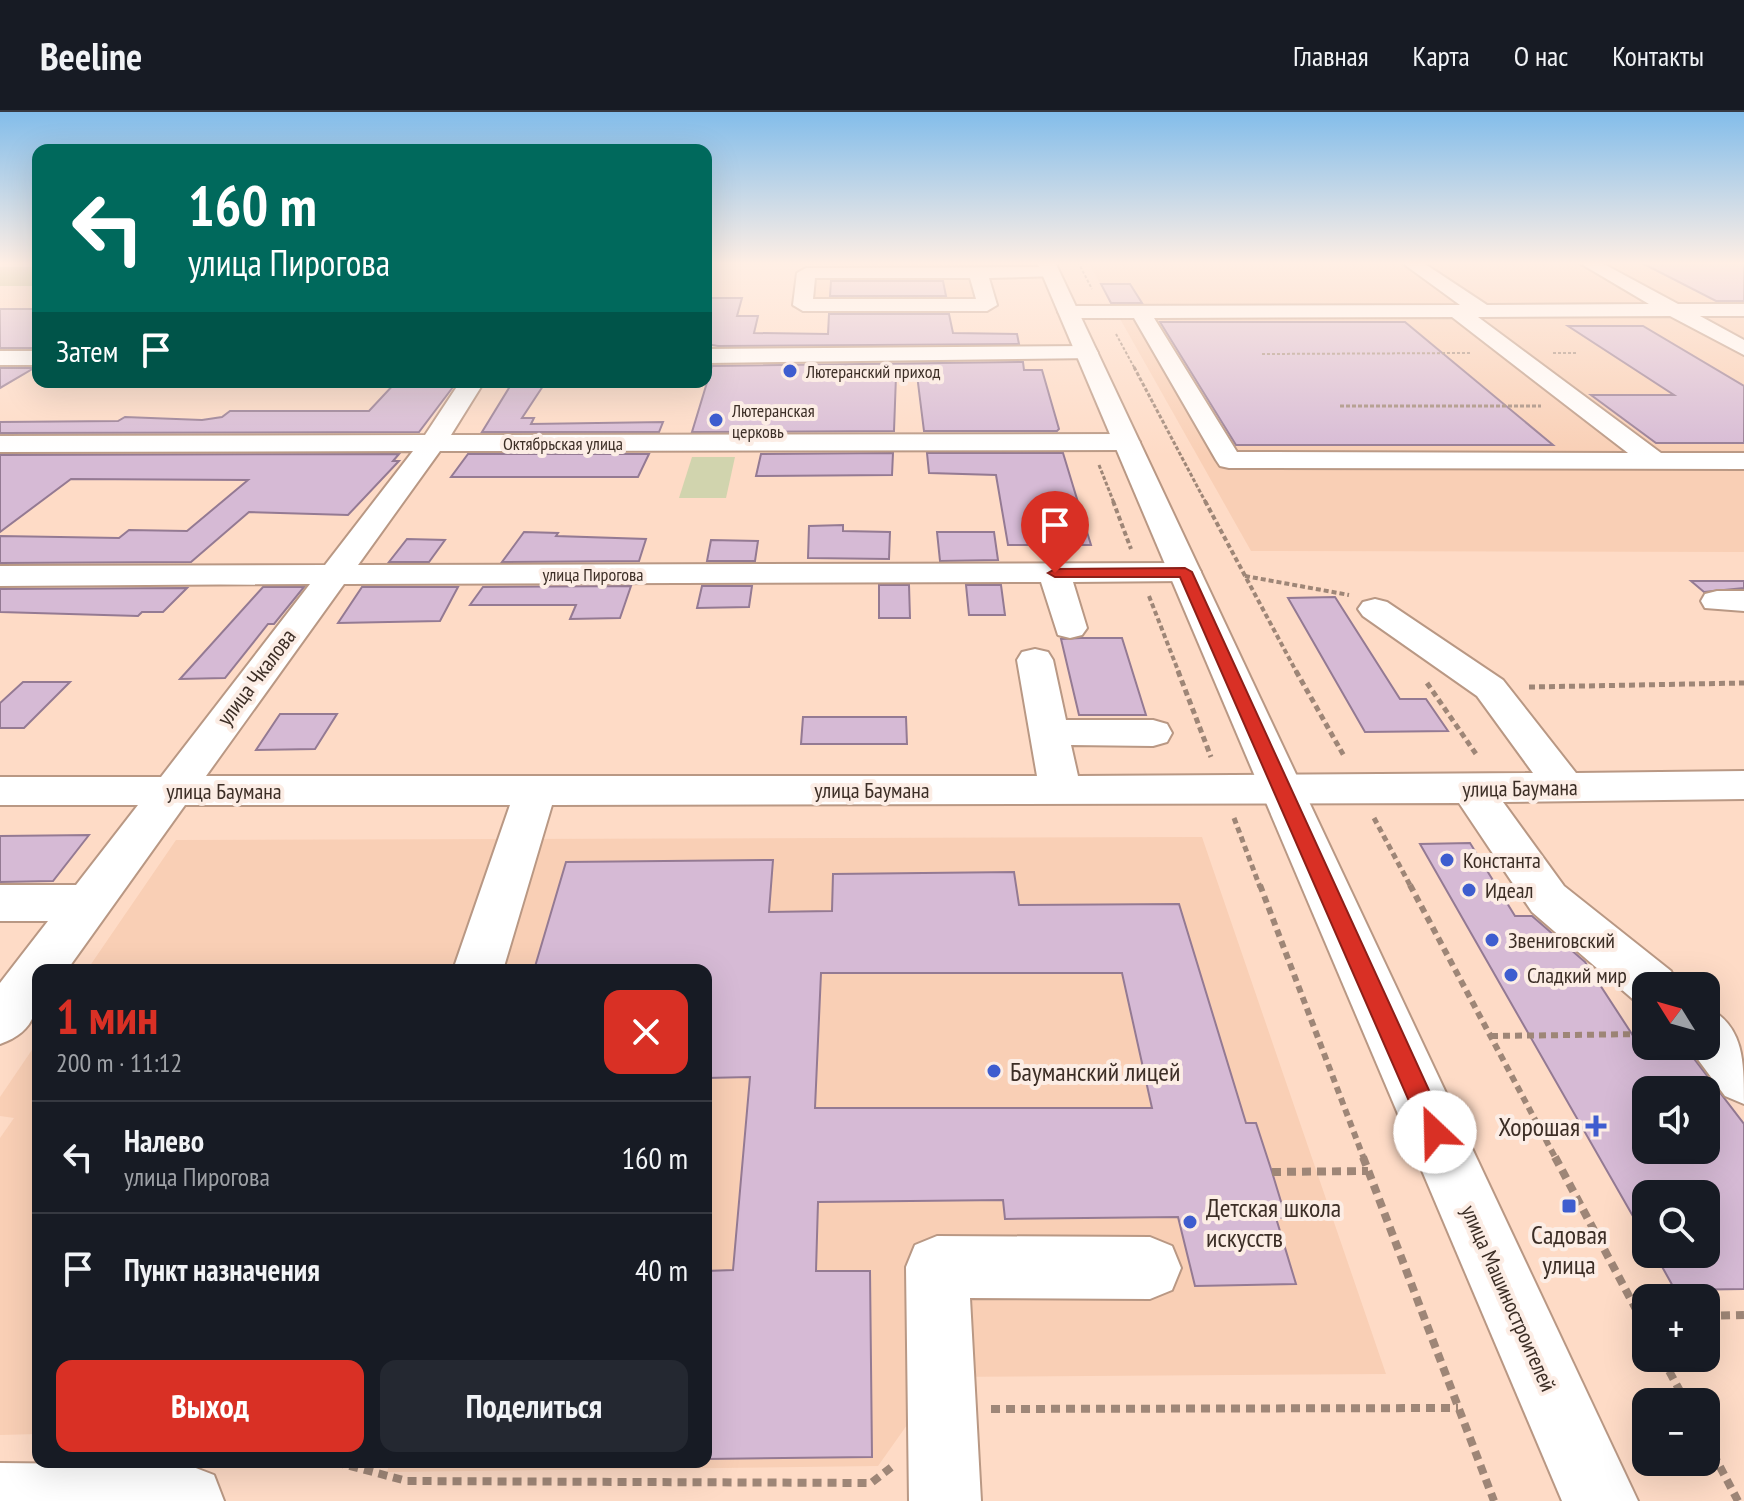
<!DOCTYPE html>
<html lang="ru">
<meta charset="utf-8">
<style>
body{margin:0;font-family:"PT Sans Narrow",sans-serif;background:#242831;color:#f1f3f6;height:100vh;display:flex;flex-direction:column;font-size:30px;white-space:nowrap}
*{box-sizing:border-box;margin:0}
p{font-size:26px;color:#9ea1a6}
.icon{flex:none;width:44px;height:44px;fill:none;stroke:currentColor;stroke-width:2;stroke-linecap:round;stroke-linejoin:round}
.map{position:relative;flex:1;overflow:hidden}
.sheet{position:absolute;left:32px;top:852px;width:680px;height:504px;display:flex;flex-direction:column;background:#171b24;border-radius:16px;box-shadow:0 8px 32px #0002}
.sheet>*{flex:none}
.guide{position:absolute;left:32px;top:32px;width:680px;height:244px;border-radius:16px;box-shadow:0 8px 32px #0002;background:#00695c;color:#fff;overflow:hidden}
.needle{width:52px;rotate:307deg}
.controls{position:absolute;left:1632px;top:860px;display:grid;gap:16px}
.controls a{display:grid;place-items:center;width:88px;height:88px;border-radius:16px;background:#171b24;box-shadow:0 8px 32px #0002;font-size:40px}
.pin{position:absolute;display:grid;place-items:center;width:68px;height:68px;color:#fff;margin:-82px -34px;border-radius:50% 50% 50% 0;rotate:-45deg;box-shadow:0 0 8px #0007}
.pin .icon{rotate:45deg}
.me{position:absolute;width:88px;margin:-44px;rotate:336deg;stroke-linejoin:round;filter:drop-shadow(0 0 6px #0008)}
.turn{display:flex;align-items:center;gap:28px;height:168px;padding:0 24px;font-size:36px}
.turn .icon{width:104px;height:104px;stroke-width:2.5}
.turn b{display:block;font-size:56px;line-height:68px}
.then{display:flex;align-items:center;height:76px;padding:0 24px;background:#0003;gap:16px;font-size:30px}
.round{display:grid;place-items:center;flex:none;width:84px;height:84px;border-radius:16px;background:#242831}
.overview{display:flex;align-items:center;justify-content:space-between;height:136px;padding:0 24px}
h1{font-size:48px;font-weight:700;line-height:60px;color:#d93025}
.primary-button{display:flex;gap:16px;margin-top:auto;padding:16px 24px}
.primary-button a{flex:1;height:92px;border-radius:16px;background:#d93025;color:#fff;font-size:32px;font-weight:700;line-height:92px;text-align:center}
.primary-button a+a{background:#242831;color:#f1f3f6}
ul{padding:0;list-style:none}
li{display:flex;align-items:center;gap:24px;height:112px;padding:0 24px;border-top:2px solid #363941}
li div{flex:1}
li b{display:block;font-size:30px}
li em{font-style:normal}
header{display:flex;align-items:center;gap:48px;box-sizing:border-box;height:112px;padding:0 40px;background:#171b24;border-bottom:2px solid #363941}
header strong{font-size:38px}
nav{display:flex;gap:44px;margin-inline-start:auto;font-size:28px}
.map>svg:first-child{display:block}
.built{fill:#f9cfb5}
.green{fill:#d1d4ae}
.forest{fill:#b4b87b}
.building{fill:#d6bad5;stroke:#947a93;stroke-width:2;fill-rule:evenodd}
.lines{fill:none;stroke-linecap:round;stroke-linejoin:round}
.minor-casing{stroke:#b99884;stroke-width:4}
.major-casing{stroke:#b99884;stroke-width:4}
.path-far5{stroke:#9e8677;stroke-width:2;stroke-dasharray:3 2;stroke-linecap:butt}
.path-far4{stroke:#9e8677;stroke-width:3;stroke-dasharray:4 2;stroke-linecap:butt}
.path-far3{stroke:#9e8677;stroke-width:4;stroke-dasharray:5 3;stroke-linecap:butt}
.path-far2{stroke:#9e8677;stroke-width:5;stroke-dasharray:6 4;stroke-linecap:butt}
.path-far1{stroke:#9e8677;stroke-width:6;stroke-dasharray:7 5;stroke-linecap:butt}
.path{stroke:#9e8677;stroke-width:8;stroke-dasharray:9 6;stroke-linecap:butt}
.minor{fill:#fff;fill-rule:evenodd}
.major{fill:#fff;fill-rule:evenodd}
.route{fill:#d93025;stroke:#8d1f18;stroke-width:2}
.poi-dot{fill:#3e5dcf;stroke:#fcede5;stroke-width:3}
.labels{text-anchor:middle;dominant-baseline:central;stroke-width:8;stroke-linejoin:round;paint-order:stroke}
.far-poi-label{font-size:18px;fill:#3c2e26;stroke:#fcede5;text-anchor:start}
.far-street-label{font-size:18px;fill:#3c2e26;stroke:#fcede5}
.street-label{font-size:22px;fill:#3c2e26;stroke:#fcede5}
.poi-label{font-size:22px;fill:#3c2e26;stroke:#fcede5;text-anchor:start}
.near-poi-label{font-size:26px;fill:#3c2e26;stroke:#fcede5;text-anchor:start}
</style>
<header>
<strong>Beeline</strong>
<nav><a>Главная</a><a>Карта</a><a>О нас</a><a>Контакты</a></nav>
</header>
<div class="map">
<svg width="1744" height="1389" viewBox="0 0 1744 1389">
<rect width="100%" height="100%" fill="#fedbc6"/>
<g class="built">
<path d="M706,150H1013L1014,152L706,153Z"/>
<path d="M1088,150H1744V440L1251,439Z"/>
<path d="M981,157L994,195L792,196L797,158Z"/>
<path d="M1202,725L1386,1262L941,1265L878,1354L387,1360L390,1350H706V858H87L176,728Z"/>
<path d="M38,929V1322L0,1323V1026L14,1006L0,1004V985Z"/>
</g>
<path class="green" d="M692,345H735L726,386H679Z"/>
<rect class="forest" x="0" y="155" width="38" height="19"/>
<g class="building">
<path d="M1640,150H1744V189H1716Z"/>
<path d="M831,169H943L946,184H830Z"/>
<path d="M1101,172H1130L1142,191H1111Z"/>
<path d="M706,186H742L737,204H758L754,221L828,222L829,202H949L953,221L1017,222L1019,232L718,234L706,232Z"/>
<rect x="0" y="197" width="38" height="39"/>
<path d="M1160,210H1405L1553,333H1236Z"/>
<path d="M1568,214H1643L1744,274V331H1656L1591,283H1674Z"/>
<path d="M1023,250L1024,258H1042L1059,317L1057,319H924L917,263L896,264L894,319L692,320L712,254Z"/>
<path d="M0,256H34L0,276Z"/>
<path d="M396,270L456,271L419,320L0,321V310L118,309L125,305L202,308L222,305L230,299H369Z"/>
<path d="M512,271H545L522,306H534L531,312L663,310L659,320H482Z"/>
<path d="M893,341L892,363L756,364L761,342Z"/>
<path d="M927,341H1063L1091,433H1008L996,363L929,361Z"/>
<path d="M399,342L393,349H399L348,403L249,400L191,450L0,451V424L119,426L129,418L187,419L248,368L71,367L0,420V343Z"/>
<path d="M468,342H649L638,365H451Z"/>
<path d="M843,413V419L890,420L889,447L808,446L809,414Z"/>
<path d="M524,420L558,421L556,424L646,427L639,449L502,450Z"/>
<path d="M937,420H994L998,448L940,449Z"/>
<path d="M407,427L445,428L429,450H389Z"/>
<path d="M711,428L758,429L755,449H707Z"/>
<path d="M1691,469H1744V476L1704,480Z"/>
<path d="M879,473H909L910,506H879Z"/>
<path d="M966,473H1001L1005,503H969Z"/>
<path d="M631,474L620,506L570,507L576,493H470L483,475Z"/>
<path d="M702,474H752L749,495L697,496Z"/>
<path d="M263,475H304L274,512H268L225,566L180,567Z"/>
<path d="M362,475H458L440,509L338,511Z"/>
<path d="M187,476L163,500H142L138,504L0,500V477Z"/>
<path d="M1335,485L1400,587H1426L1448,619L1365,620L1288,486Z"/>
<path d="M1081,526H1122L1146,603H1079L1061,527Z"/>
<path d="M23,570H70L24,616H0V591Z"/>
<path d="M280,602H337L315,637L256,638Z"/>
<path d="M803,605H906L907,632H801Z"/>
<path d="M89,723L53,769L0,770V724Z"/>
<path d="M1470,731L1515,804H1532L1585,850L1643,939H1688L1744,1012V1177L1675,1178L1655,1142H1706V1082H1646V1127L1420,732ZM1646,978H1706V1038H1646Z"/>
<path d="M773,748L769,800L832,799L833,762L1014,760L1019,793L1179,792L1246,1011H1256L1272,1060L1286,1106H1276L1296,1172L1195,1174L1178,1105L1005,1107L1003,1088L818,1090L816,1159H870L872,1345L706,1347V1159L733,1158L750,965L706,966V858H534L566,750ZM821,861H1122L1152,996H815Z"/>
</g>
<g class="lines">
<defs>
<g id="minor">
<path d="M1401,150H1422L1487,193L1649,192L1578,150H1600L1678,192H1744V204H1700L1744,228V243L1670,204L1478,205L1661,341H1744V357L1229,356L1220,354L1216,348L1134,206H1068L1058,200L1068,194L1460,193ZM1452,205L1628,341L1237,340L1154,206Z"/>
<path d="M1050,155L1059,160L1056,164L989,166L997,193L987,199H803L793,193L797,161L806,156ZM815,166H970L976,187H813Z"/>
<path d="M1087,234L1095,236L1098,241L1095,246L706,251V237Z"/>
<rect x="0" y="239" width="38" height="14"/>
<path d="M460,270H484L451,323L1127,322L1140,330L1127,338L440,339L358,453L1185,451L1196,453L1201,460L1196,467L1185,469L1073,470L1087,516L1082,523L1070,526L1058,523L1041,470L344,472L206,664H1037L1017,548L1022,540L1035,537L1048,540L1053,548L1066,608H1153L1167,612L1172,621L1167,630L1153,634L1071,633L1078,664L1533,661L1477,584L1363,504L1358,497L1363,490L1375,487L1387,490L1503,568L1576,661L1744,659V687L1503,690L1564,774L1671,859L1678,874H1646V893L1635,889L1532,800L1459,691L552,693L503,858H453L510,693H185L67,858H38C38,894 39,918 0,932V871L48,809H0V773H76L138,693H0V665H161L310,472L0,474V454L325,453L413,339L0,340V324L425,323Z"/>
<path d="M1717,479H1744V499L1705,496L1701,489L1705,482Z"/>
<path d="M1706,895C1744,913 1744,949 1744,992L1725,984L1688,934H1706Z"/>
<path d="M937,1124L1150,1125L1172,1134L1181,1156L1172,1178L1150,1187L970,1186L981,1389H909L906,1155L915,1133Z"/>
<path d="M0,1351L188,1353L214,1363L224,1389H0Z"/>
</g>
<path id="major" d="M1037,150H1055L1638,1389H1562Z"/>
</defs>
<use href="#minor" class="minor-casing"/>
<use href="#major" class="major-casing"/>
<g class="path-far5">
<path d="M1078,150L1092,177"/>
<path d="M1116,222L1135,257"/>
<path d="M1553,241H1576"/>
<path d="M1262,242L1471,241"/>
</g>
<g class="path-far4">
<path d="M1134,255L1206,391"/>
<path d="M1340,294H1541"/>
<path d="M1099,353L1114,391"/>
</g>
<g class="path-far3">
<path d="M1113,389L1131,437"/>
<path d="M1205,389L1297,561"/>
<path d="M1245,464L1349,483"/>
<path d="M1149,484L1179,561"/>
</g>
<g class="path-far2">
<path d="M1178,559L1211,645"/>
<path d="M1296,559L1344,644"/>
<path d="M1427,571L1476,642"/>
<path d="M1529,575L1744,571"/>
<path d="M1234,706L1260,775"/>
<path d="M1374,706L1411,775"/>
</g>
<g class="path-far1">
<path d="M1260,773L1364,1047"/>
<path d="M1410,773L1556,1047"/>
<path d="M1491,924L1646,922"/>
</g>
<g class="path">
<path d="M1363,1045L1494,1389"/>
<path d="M1555,1045L1646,1216"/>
<path d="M1272,1060L1368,1059"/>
<path d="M1706,1204L1744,1203"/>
<path d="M1662,1246L1686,1290"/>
<path d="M991,1297L1458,1296"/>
<path d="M1706,1328L1738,1389"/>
<path d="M335,1350L407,1369L871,1371L893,1354"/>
</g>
<use href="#minor" class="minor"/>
<use href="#major" class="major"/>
</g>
<linearGradient id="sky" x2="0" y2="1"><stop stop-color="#83bdea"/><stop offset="0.44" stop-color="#ffefe5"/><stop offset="1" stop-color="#ffefe5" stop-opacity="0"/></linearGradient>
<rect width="1744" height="344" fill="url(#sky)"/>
<path class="route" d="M1185,456L1192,460L1444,1011L1447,1020L1444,1028L1435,1031L1426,1028L1180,465H1055L1048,461L1055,457Z"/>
<g class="poi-dot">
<circle cx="790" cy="259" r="8"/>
<circle cx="716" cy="308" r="8"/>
<circle cx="1447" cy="748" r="8"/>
<circle cx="1469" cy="778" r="8"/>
<circle cx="1492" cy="828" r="8"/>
<circle cx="1511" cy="863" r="8"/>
<circle cx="994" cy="959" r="8"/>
<path d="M1592 1002h8v8h8v8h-8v8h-8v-8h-8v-8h8z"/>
<rect x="1561" y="1086" width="16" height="16" rx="4"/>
<circle cx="1190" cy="1110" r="8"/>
</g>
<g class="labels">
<g class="far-poi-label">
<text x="806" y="259">Лютеранский приход</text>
<text x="732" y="298">Лютеранская<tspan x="732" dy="21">церковь</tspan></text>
</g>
<g class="far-street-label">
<text x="563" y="331">Октябрьская улица</text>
<text x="593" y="462">улица Пирогова</text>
</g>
<g class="street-label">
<text transform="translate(256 565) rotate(-53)">улица Чкалова</text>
<text transform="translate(1520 676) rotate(-1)">улица Баумана</text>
<text x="872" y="678">улица Баумана</text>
<text x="224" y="679">улица Баумана</text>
<text transform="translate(1509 1186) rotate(66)">улица Машиностроителей</text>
</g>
<g class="poi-label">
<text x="1463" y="748">Константа</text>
<text x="1485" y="778">Идеал</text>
<text x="1508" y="828">Звениговский</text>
<text x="1527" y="863">Сладкий мир</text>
</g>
<g class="near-poi-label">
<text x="1010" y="959">Бауманский лицей</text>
<text x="1580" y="1014" text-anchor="end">Хорошая</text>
<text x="1206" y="1095">Детская школа<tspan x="1206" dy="30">искусств</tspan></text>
<text x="1569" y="1122" text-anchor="middle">Садовая<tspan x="1569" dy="30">улица</tspan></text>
</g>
</g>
</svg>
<div class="controls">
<a><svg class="needle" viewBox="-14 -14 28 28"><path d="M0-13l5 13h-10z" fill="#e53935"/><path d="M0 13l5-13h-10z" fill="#9ea1a6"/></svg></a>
<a><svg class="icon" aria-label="sound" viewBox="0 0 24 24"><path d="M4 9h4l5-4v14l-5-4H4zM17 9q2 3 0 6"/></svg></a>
<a><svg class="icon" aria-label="search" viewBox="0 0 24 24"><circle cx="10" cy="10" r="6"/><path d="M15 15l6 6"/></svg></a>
<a>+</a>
<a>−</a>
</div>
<div class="pin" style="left:1055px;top:461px;background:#d93025"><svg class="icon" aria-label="arrive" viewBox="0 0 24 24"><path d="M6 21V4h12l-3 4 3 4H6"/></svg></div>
<svg class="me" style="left:1435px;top:1020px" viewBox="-20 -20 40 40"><circle r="19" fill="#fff"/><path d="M0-13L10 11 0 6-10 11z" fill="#d93025"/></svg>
<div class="guide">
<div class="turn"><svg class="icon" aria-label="left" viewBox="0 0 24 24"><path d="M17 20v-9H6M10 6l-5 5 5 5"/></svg><div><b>160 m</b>улица Пирогова</div></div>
<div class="then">Затем<svg class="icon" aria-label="arrive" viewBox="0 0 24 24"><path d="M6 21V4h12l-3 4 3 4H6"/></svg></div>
</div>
<section class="sheet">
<div class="overview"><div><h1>1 мин</h1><p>200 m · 11:12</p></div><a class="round" style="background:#d93025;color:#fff"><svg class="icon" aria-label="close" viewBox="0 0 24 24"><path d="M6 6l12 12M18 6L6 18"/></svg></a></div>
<ul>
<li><svg class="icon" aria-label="left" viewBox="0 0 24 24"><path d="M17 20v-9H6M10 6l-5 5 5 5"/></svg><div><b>Налево</b><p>улица Пирогова</p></div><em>160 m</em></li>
<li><svg class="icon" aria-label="arrive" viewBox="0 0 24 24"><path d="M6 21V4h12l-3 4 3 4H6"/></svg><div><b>Пункт назначения</b></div><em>40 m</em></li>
</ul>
<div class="primary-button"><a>Выход</a><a>Поделиться</a></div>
</section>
</div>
